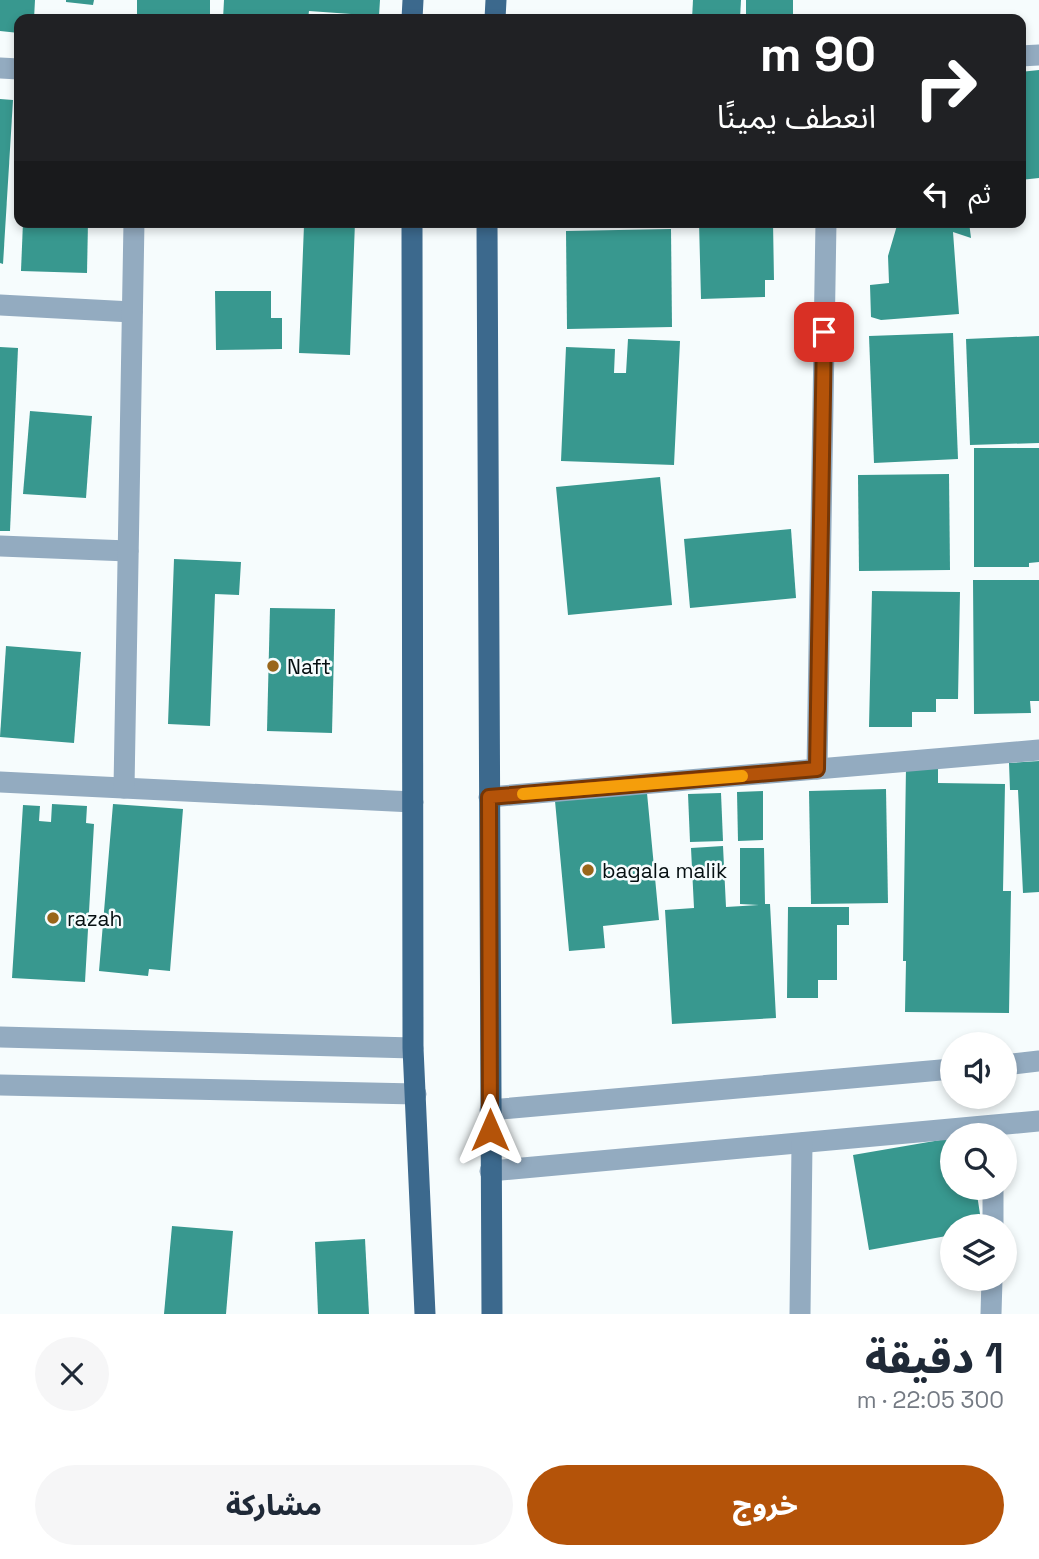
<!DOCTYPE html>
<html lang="ar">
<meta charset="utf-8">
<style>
body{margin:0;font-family:"Space Grotesk","Noto Sans Arabic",sans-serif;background:#f6f6f7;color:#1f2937;direction:rtl;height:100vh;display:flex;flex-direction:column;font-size:26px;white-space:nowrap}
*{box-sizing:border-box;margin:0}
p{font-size:23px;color:#747a83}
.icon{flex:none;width:38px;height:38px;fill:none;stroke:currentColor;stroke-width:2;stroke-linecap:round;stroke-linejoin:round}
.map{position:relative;height:1314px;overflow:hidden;direction:ltr}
.details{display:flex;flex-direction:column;background:#fff;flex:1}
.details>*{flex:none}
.banner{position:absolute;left:14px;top:14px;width:1012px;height:214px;border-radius:14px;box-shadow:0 4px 10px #0003;direction:rtl;background:#202124;color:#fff;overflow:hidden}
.tools{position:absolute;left:940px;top:1032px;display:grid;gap:14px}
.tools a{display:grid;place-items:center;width:77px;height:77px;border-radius:50%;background:#fff;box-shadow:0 4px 10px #0003;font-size:35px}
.pin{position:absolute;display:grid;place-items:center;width:60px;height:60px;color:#fff;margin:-30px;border-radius:14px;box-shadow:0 4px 10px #0006}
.me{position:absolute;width:77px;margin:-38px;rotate:0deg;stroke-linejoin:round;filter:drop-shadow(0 0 5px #0008)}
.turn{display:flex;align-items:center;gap:24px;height:147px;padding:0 35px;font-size:32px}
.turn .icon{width:91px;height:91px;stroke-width:2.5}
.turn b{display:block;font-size:49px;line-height:60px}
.then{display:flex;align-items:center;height:66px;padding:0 35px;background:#0003;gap:14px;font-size:26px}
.round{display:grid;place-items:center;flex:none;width:74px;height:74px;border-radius:37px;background:#f6f6f7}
.head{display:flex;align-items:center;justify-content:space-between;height:119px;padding:0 35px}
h1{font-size:42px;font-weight:800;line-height:52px}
.cta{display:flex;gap:14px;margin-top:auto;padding:14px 35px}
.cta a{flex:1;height:80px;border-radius:42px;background:#b45309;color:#fff;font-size:28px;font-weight:800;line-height:80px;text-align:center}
.cta a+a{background:#f6f6f7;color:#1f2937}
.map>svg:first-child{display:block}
.building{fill:#38988f}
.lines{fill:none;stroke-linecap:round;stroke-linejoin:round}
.street{stroke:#93abc0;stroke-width:21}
.primary{stroke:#3c698d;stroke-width:21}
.route-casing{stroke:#753606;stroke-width:18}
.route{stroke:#b45309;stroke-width:12}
.slow{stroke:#f59e0b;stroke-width:12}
.poi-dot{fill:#99661a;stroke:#f6fcfd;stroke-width:2.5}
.labels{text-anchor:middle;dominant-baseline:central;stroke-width:5;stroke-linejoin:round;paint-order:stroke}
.poi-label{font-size:21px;fill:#050f11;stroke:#f6fcfd;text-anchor:start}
</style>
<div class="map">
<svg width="1039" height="1314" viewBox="0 0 1039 1314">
<rect width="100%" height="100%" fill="#f6fcfd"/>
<g class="building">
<path d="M0,0H35L34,19H19V33L0,31Z"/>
<path d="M66,0H94L93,5L66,2Z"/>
<rect x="137" y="0" width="73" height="19"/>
<path d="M224,0H380L379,16L309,11L308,19H223Z"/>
<path d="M693,0H741L740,19H692Z"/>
<path d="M746,0H793V16L746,17Z"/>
<path d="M1039,70V178L1020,180V72Z"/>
<path d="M0,99L13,100L3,264L0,263Z"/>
<path d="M23,222H88L87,273L21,271Z"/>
<path d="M289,222H355L350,355L299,353L304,225L289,224Z"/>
<path d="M699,222H773L774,280H765V297L701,299Z"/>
<path d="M898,222H969L971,238L953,232L959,314L881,320L871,317L870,285L889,283L888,256Z"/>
<path d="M671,229L672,327L567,329L566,231Z"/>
<path d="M215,291H271V318H282V349L216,350Z"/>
<path d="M953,333L958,459L874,463L869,336Z"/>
<path d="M1039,336V443L970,445L966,339Z"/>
<path d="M628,339L680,341L674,465L561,461L566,347L615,349L614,373H626Z"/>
<path d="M0,347L18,348L10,531H0Z"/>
<path d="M30,411L92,416L86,498L23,494Z"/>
<path d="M974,448H1039V562L1029,563V567H974Z"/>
<path d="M949,474L950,570L859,571L858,475Z"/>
<path d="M660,477L672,605L568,615L556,487Z"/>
<path d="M791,529L796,598L690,608L684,539Z"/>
<path d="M174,559L241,562L239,595L215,594L210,726L168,724Z"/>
<path d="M973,580H1039V701H1030L1031,713L974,714Z"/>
<path d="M872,591L960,592L958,699H936V712H912V727H869Z"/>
<path d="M270,608L335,609L332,733L267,731Z"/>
<path d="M6,646L81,652L74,743L0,737Z"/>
<path d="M1039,761V892L1023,893L1018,790H1010L1009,763Z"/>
<path d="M906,767L938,768V783L1005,784L1003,891H1011L1009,1013L905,1012L906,961H903Z"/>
<path d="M886,789L888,903L811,904L809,791Z"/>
<path d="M763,791V840L738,841L737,792Z"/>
<path d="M647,793L659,920L603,926L605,948L569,951L555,801Z"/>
<path d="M721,793L723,841L690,842L688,794Z"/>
<path d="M52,804L87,806L86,823L94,824L85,982L12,978L23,805L40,806L39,821L51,822Z"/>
<path d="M113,804L183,809L170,971L149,969L148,976L99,971Z"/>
<path d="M723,846L726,907L759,905L740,904V848H764L765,904H770L776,1018L672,1024L665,910L694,908L691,848Z"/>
<path d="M788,907H849V925H837V980H818V998H787Z"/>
<path d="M952,1138V1188H976L982,1227H952V1235L869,1250L853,1155Z"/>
<path d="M172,1226L233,1231L226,1314H164Z"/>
<path d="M365,1239L369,1314H318L315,1242Z"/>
</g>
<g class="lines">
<g class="street">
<path d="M1020,56L1039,55"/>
<path d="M0,68L19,69"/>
<path d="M0,305L132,312"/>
<path d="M0,546L128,551"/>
<path d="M817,769L826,222"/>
<path d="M0,782L413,802"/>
<path d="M124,788L134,222"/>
<path d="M489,797L1039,750"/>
<path d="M0,1037L413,1048"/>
<path d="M1004,1065L1039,1061"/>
<path d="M0,1085L416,1094"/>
<path d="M490,1110L952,1069"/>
<path d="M490,1171L1039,1121"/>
<path d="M993,1227V1188"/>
<path d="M800,1314L802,1143"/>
<path d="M991,1314L992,1279"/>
</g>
<g class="primary">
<path d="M412,19L413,0"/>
<path d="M495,19L496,0"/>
<path d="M412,222L413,1048L425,1314"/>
<path d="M487,222L492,1314"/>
</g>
</g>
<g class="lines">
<defs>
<path id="route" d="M490,1130L489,797L817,769L824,332"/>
</defs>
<use href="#route" class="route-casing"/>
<use href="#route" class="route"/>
<path class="slow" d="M523,794L742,776"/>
</g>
<g class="poi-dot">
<circle cx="273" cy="666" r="7"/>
<circle cx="588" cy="870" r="7"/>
<circle cx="53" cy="918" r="7"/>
</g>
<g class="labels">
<g class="poi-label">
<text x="287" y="666">Naft</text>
<text x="602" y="870">bagala malik</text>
<text x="67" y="918">razah</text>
</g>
</g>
</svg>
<div class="tools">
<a><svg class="icon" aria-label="sound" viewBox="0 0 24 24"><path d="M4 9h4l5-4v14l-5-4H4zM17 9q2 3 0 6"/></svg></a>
<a><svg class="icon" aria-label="search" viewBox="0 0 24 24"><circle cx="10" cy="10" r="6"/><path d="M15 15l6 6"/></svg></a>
<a><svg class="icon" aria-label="layers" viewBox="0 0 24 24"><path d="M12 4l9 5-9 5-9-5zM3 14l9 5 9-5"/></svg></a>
</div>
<div class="pin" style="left:824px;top:332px;background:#d93025"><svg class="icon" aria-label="arrive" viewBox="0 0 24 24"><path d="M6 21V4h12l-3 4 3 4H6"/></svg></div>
<svg class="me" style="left:490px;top:1130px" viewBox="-20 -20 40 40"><path d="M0-17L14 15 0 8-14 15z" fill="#b45309" stroke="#fff" stroke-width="4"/></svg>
<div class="banner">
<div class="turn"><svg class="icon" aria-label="right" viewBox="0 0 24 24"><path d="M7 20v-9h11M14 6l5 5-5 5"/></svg><div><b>90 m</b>انعطف يمينًا</div></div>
<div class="then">ثم<svg class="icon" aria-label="left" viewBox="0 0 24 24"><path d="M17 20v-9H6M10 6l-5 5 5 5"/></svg></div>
</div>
</div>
<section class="details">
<div class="head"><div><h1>1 دقيقة</h1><p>300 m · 22:05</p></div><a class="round"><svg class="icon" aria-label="close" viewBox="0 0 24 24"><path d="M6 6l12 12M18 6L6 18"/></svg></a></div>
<div class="cta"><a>خروج</a><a>مشاركة</a></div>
</section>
